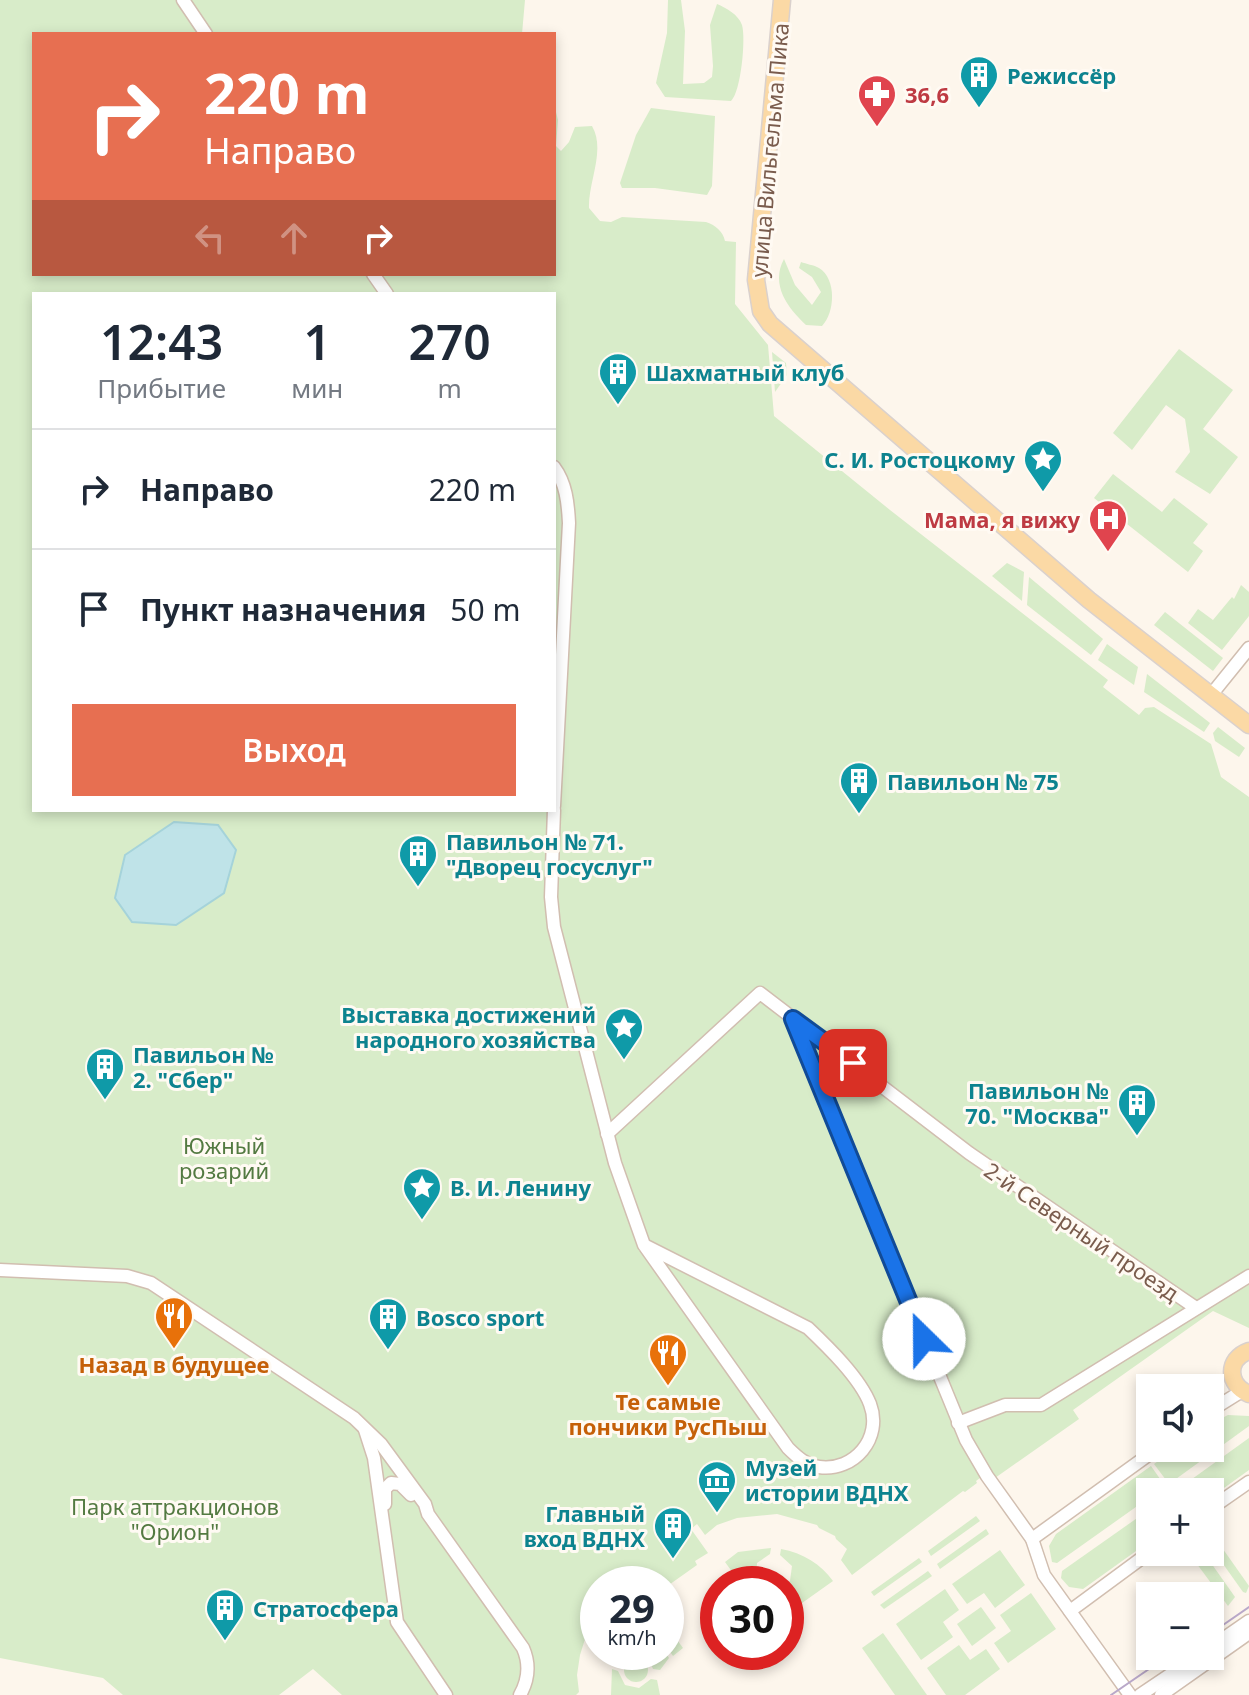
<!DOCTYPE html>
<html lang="ru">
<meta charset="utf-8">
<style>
body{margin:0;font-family:"Noto Sans",sans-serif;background:#f6f6f7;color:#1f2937;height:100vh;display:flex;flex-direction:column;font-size:30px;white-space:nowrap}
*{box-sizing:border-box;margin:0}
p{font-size:26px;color:#747a83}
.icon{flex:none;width:44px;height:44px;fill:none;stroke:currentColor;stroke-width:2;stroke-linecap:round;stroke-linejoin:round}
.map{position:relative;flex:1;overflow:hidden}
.side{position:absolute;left:32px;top:292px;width:524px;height:520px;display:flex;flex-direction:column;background:#fff;border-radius:0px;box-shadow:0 4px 12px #0003}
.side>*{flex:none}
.hud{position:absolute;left:32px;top:32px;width:524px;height:244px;border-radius:0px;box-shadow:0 4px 12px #0003;background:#e76f51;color:#fff;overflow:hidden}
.buttons{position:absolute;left:1136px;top:1374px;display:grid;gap:16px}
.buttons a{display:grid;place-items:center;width:88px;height:88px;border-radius:0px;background:#fff;box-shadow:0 4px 12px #0003;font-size:40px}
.speed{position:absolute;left:580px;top:1566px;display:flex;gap:16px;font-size:40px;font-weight:700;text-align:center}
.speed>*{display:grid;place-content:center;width:104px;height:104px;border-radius:50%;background:#fff;box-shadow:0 4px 12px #0003;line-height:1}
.speed small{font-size:20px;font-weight:400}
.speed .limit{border:12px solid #d22;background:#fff;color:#111}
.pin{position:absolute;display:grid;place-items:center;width:68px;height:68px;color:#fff;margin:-34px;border-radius:16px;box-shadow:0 4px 12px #0006}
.me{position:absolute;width:88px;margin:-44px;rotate:337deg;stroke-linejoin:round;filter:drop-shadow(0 0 6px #0008)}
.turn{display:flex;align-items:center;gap:28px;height:168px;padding:0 40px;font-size:36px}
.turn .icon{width:104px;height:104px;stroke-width:2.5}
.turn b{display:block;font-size:56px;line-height:68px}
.lanes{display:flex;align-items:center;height:76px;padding:0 40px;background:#0003;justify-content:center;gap:40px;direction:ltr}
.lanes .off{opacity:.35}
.eta{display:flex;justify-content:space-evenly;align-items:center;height:136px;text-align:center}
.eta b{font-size:48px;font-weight:600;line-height:56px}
.cta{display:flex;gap:16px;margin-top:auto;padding:16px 40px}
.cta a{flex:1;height:92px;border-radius:0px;background:#e76f51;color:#fff;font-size:32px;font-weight:600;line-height:92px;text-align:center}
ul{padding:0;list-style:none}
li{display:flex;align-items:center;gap:24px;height:120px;padding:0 40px;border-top:2px solid #e0e1e3}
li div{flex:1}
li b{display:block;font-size:30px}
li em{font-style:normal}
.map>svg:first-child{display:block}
.green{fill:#d8ecc9;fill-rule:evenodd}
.water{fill:#bfe3e8;stroke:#a5d3da;stroke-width:2}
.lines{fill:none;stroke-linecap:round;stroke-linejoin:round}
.minor-casing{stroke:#d1beb0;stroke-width:15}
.major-casing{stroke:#dad1cd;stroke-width:19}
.minor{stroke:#fff;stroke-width:12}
.major{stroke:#fbd9a5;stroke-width:16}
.tram{stroke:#b9a8c9;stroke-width:2}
.route-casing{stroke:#114b97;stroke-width:20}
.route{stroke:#1a73e8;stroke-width:14}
.labels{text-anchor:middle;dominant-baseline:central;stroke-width:6;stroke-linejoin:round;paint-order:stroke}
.culture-label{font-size:22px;font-weight:bold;fill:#0d838f;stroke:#fffaf3;text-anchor:start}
.health-label{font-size:22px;font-weight:bold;fill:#be3a42;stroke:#fffaf3;text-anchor:start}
.street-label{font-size:22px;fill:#7a5c4d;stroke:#fffaf3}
.park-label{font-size:22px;fill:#537a41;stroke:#fffaf3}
.food-label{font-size:22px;font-weight:bold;fill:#c56008;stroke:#fffaf3}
</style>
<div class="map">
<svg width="1249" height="1695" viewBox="0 0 1249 1695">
<rect width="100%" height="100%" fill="#fdf6ec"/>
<g class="green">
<path d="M0,0H525L522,34H34V274H554V104L558,120L556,146L561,151L569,142L575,127L592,126C606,150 588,182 589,208L600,221L611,222L622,217L706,222C715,225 723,231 725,241L736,242L735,304L768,345L774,416L890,510L1108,680L1103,687L1139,715L1145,708L1154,707L1211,744L1221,777L1249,797V1328L1213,1311L1073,1410L1079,1419L995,1478L989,1471L976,1481L977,1483L965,1492L963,1491L852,1575L841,1560L847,1549L836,1539L835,1536L819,1528L817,1525L777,1514L737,1518L717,1525L705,1535L697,1524L691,1529L708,1553L695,1561L697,1565L666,1587V1584H623L620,1580L617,1584H598V1617L586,1636L580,1655L577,1675L579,1692L576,1695H342L313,1669L279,1695H123L103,1678L0,1658ZM34,294H554V810H34Z"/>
<path d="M668,0H681L685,31L683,84L704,83L712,77L713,66L710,25L717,4C726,8 738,14 742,25C746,38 741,92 731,101L665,97L656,83L667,33Z"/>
<path d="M651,108L715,116L712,186L707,195L655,188H622L620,183L636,135Z"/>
<path d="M784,259L795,285L812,305L821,292L812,277L799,268L801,262C806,264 814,265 819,268C837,279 835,313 822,326L806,325C788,308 770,285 784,259Z"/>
<path d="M1179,349L1233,390L1203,429L1238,457L1210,494L1175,472L1190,452L1185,419L1166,405L1132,450L1113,433Z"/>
<path d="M772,352L786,363L787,375L775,392Z"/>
<path d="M1113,474L1162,512L1174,498L1208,524L1193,543L1203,551L1188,572L1094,498Z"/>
<path d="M1007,563L1024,572L1022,601L992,576Z"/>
<path d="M1029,577L1103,639L1091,655L1027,605Z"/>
<path d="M1241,585L1249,592V616L1222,650L1188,623L1198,609L1213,620L1232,597L1234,599Z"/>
<path d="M1165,612L1223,658L1213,671L1154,625Z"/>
<path d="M1107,644L1138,667L1134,685L1098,660Z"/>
<path d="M1147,674L1210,723L1204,732L1144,692Z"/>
<path d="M1218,727L1245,748L1239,757L1215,741L1213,733Z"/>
<path d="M1228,1415L1249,1416V1426L1169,1484L1154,1464L1177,1448H1210V1424Z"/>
<path d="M1249,1438V1470L1210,1498V1492H1174Z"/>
<path d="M1151,1466L1165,1486L1157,1492H1150V1497L1057,1563L1052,1562L1049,1546L1056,1534Z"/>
<path d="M1150,1509V1541L1083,1589L1069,1587L1061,1578L1062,1571Z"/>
<path d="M976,1516L980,1521L931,1556L928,1551Z"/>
<path d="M986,1529L989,1534L940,1569L937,1564Z"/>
<path d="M1218,1542L1249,1586L1246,1593L1243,1592L1211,1547Z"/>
<path d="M771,1548L770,1554L757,1563L756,1577L761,1584H741L725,1562L738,1552Z"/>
<path d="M781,1549C803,1553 821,1564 833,1581L795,1608L786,1598V1584L790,1581L792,1566L780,1555Z"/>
<path d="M1000,1550L1025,1585L995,1608L984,1593L967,1604L952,1584Z"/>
<path d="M1204,1553L1235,1597L1228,1606L1194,1560Z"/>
<path d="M919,1558L922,1562L874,1596L871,1592Z"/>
<path d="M928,1571L932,1576L884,1609L880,1605Z"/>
<path d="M945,1589L959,1610L943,1622L953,1637L921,1660L896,1624Z"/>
<path d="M1031,1593L1056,1629L1008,1663L994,1643L1011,1631L1000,1615Z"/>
<path d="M981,1607L996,1628L972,1646L957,1624Z"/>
<path d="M667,1626L683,1648L673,1656L666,1646Z"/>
<path d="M883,1633L927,1695H895L862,1648Z"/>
<path d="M959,1645L970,1660L986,1649L1000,1669L965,1695H946L927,1668Z"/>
<path d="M634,1652H665L669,1658L660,1670L653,1669L647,1655Z"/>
<circle cx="636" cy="1670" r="12"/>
<path d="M612,1669L618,1671L625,1685L639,1688L651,1679L657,1680L660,1695H611Z"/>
</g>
<path class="water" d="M174,822L218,825L236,850L224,893L176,925L132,922L115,898L125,855Z"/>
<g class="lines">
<defs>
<g id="minor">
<path d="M183,0L206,34"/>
<path d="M373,274L387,294"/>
<path d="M554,467C566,483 568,503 569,523L554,806"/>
<path d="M1211,695L1249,648"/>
<path d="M554,810L551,897L554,927L615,1163L644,1245L788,1448C797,1457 806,1465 819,1467C854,1472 883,1438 870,1404C860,1378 828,1347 808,1328L644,1245"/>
<path d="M793,1019L966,1440L987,1476L1032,1539L1044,1575L1130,1695"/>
<path d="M607,1134L760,993L969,1153L1196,1308"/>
<path d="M0,1270L127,1276L151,1283L354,1418L381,1444L425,1504L428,1514L523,1648C530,1664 529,1679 520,1695"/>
<path d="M1210,1411L1242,1391"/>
<path d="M958,1423L1005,1405H1041L1249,1276"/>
<path d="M365,1430L374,1458L397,1622L446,1695"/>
<path d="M385,1504V1489L391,1483L400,1484L411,1495"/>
<path d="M1210,1509L1249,1482"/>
<path d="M1032,1539L1158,1448"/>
<path d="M1070,1611L1150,1552"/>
<path d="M1210,1648L1249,1621"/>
<path d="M1140,1695L1198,1656"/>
<path d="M1161,1695L1249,1633"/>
</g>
<g id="major">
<path d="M782,0L756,280L761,311L770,324L1089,600L1249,725"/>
<path d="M1249,1351C1226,1359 1227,1385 1249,1394"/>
</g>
</defs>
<use href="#minor" class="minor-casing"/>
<use href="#major" class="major-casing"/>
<use href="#minor" class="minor"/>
<use href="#major" class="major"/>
<g class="tram">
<path d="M1210,1634L1249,1607"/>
<path d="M1111,1695L1168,1656"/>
</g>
</g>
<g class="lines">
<defs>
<path id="route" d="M853,1063L793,1019L924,1339"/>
</defs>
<use href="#route" class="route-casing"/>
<use href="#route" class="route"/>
</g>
<defs>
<symbol id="building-pin" viewBox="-11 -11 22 30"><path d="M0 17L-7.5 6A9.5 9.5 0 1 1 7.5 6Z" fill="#0f9aa8" stroke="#fffaf3"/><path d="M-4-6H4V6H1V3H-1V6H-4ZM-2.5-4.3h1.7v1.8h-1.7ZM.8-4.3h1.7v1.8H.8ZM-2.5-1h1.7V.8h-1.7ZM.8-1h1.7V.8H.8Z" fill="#fff"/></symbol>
<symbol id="pharmacy-pin" viewBox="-11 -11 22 30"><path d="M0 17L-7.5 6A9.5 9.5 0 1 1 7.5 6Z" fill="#e0444e" stroke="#fffaf3"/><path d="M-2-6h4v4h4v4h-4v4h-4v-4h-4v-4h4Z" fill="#fff"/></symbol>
<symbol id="sight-pin" viewBox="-11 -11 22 30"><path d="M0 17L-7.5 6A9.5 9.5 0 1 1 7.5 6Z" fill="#0f9aa8" stroke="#fffaf3"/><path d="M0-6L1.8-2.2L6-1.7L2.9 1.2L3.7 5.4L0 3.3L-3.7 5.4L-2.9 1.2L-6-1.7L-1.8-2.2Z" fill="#fff"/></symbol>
<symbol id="hospital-pin" viewBox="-11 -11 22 30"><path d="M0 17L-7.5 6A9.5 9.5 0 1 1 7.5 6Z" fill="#e0444e" stroke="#fffaf3"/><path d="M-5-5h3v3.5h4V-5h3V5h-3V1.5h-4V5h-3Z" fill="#fff"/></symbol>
<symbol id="restaurant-pin" viewBox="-11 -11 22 30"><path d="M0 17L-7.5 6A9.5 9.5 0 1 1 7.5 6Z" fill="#e8710a" stroke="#fffaf3"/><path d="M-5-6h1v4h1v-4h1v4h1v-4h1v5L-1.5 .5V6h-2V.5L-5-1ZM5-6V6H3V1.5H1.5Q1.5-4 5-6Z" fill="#fff"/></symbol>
<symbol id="museum-pin" viewBox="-11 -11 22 30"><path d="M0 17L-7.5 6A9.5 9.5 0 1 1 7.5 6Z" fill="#0f9aa8" stroke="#fffaf3"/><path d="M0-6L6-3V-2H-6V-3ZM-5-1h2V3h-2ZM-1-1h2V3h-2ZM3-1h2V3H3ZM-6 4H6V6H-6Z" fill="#fff"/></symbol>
</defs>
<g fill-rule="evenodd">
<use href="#building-pin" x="957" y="53" width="44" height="60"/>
<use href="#pharmacy-pin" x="855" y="72" width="44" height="60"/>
<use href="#building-pin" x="596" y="350" width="44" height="60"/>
<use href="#sight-pin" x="1021" y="437" width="44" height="60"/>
<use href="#hospital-pin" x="1086" y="497" width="44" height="60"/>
<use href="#building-pin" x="837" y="759" width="44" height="60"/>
<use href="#building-pin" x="396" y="832" width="44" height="60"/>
<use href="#sight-pin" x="602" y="1005" width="44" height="60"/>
<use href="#building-pin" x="83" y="1045" width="44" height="60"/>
<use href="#building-pin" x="1115" y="1081" width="44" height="60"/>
<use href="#sight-pin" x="400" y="1165" width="44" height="60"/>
<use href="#restaurant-pin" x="152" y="1294" width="44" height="60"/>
<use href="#building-pin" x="366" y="1295" width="44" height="60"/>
<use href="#restaurant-pin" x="646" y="1331" width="44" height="60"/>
<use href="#museum-pin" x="695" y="1458" width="44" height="60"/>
<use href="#building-pin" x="651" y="1504" width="44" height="60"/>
<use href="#building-pin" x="203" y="1586" width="44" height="60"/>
</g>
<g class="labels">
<g class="culture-label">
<text x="1007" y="75">Режиссёр</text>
<text x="646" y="372">Шахматный клуб</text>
<text x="1015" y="459" text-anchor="end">С. И. Ростоцкому</text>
<text x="887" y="781">Павильон № 75</text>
<text x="446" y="841">Павильон № 71.<tspan x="446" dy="25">"Дворец госуслуг"</tspan></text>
<text x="596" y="1014" text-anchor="end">Выставка достижений<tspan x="596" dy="25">народного хозяйства</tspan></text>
<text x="133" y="1054">Павильон №<tspan x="133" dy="25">2. "Сбер"</tspan></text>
<text x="1109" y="1090" text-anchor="end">Павильон №<tspan x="1109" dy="25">70. "Москва"</tspan></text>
<text x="450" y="1187">В. И. Ленину</text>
<text x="416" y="1317">Bosco sport</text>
<text x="745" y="1467">Музей<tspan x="745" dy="25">истории ВДНХ</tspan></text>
<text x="645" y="1513" text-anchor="end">Главный<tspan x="645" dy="25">вход ВДНХ</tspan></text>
<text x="253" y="1608">Стратосфера</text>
</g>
<g class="health-label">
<text x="905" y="94">36,6</text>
<text x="1080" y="519" text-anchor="end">Мама, я вижу</text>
</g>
<g class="street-label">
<text transform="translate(769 150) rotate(-85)">улица Вильгельма Пика</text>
<text transform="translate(1082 1231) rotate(34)">2-й Северный проезд</text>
</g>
<g class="park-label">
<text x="224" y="1145">Южный<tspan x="224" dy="25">розарий</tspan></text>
<text x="175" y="1506">Парк аттракционов<tspan x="175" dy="25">"Орион"</tspan></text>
</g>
<g class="food-label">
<text x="174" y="1364">Назад в будущее</text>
<text x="668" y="1401">Те самые<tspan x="668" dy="25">пончики РусПыш</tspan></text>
</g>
</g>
</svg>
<div class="buttons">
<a><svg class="icon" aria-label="sound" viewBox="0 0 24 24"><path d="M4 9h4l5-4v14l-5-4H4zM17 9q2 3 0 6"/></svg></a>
<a>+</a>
<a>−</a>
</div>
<div class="speed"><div>29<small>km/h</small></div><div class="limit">30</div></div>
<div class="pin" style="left:853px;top:1063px;background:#d93025"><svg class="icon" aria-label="arrive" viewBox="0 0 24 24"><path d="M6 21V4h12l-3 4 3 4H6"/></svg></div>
<svg class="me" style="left:924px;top:1339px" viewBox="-20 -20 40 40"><circle r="19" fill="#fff"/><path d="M0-13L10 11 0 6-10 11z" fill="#1a73e8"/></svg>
<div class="hud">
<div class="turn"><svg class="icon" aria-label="right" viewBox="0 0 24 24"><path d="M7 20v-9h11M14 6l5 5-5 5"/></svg><div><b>220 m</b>Направо</div></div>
<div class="lanes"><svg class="icon off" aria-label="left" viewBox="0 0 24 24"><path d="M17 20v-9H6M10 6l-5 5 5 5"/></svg><svg class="icon off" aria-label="ahead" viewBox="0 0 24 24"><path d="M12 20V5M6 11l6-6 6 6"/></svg><svg class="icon" aria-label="right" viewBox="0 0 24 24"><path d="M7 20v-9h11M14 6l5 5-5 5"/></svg></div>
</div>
<section class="side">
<div class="eta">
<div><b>12:43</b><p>Прибытие</p></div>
<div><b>1</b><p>мин</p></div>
<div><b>270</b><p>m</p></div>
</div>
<ul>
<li><svg class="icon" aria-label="right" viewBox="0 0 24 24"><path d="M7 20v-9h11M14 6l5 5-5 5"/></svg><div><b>Направо</b></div><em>220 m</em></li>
<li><svg class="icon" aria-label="arrive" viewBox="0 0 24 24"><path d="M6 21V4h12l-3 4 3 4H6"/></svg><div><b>Пункт назначения</b></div><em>50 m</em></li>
</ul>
<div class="cta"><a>Выход</a></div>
</section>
</div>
